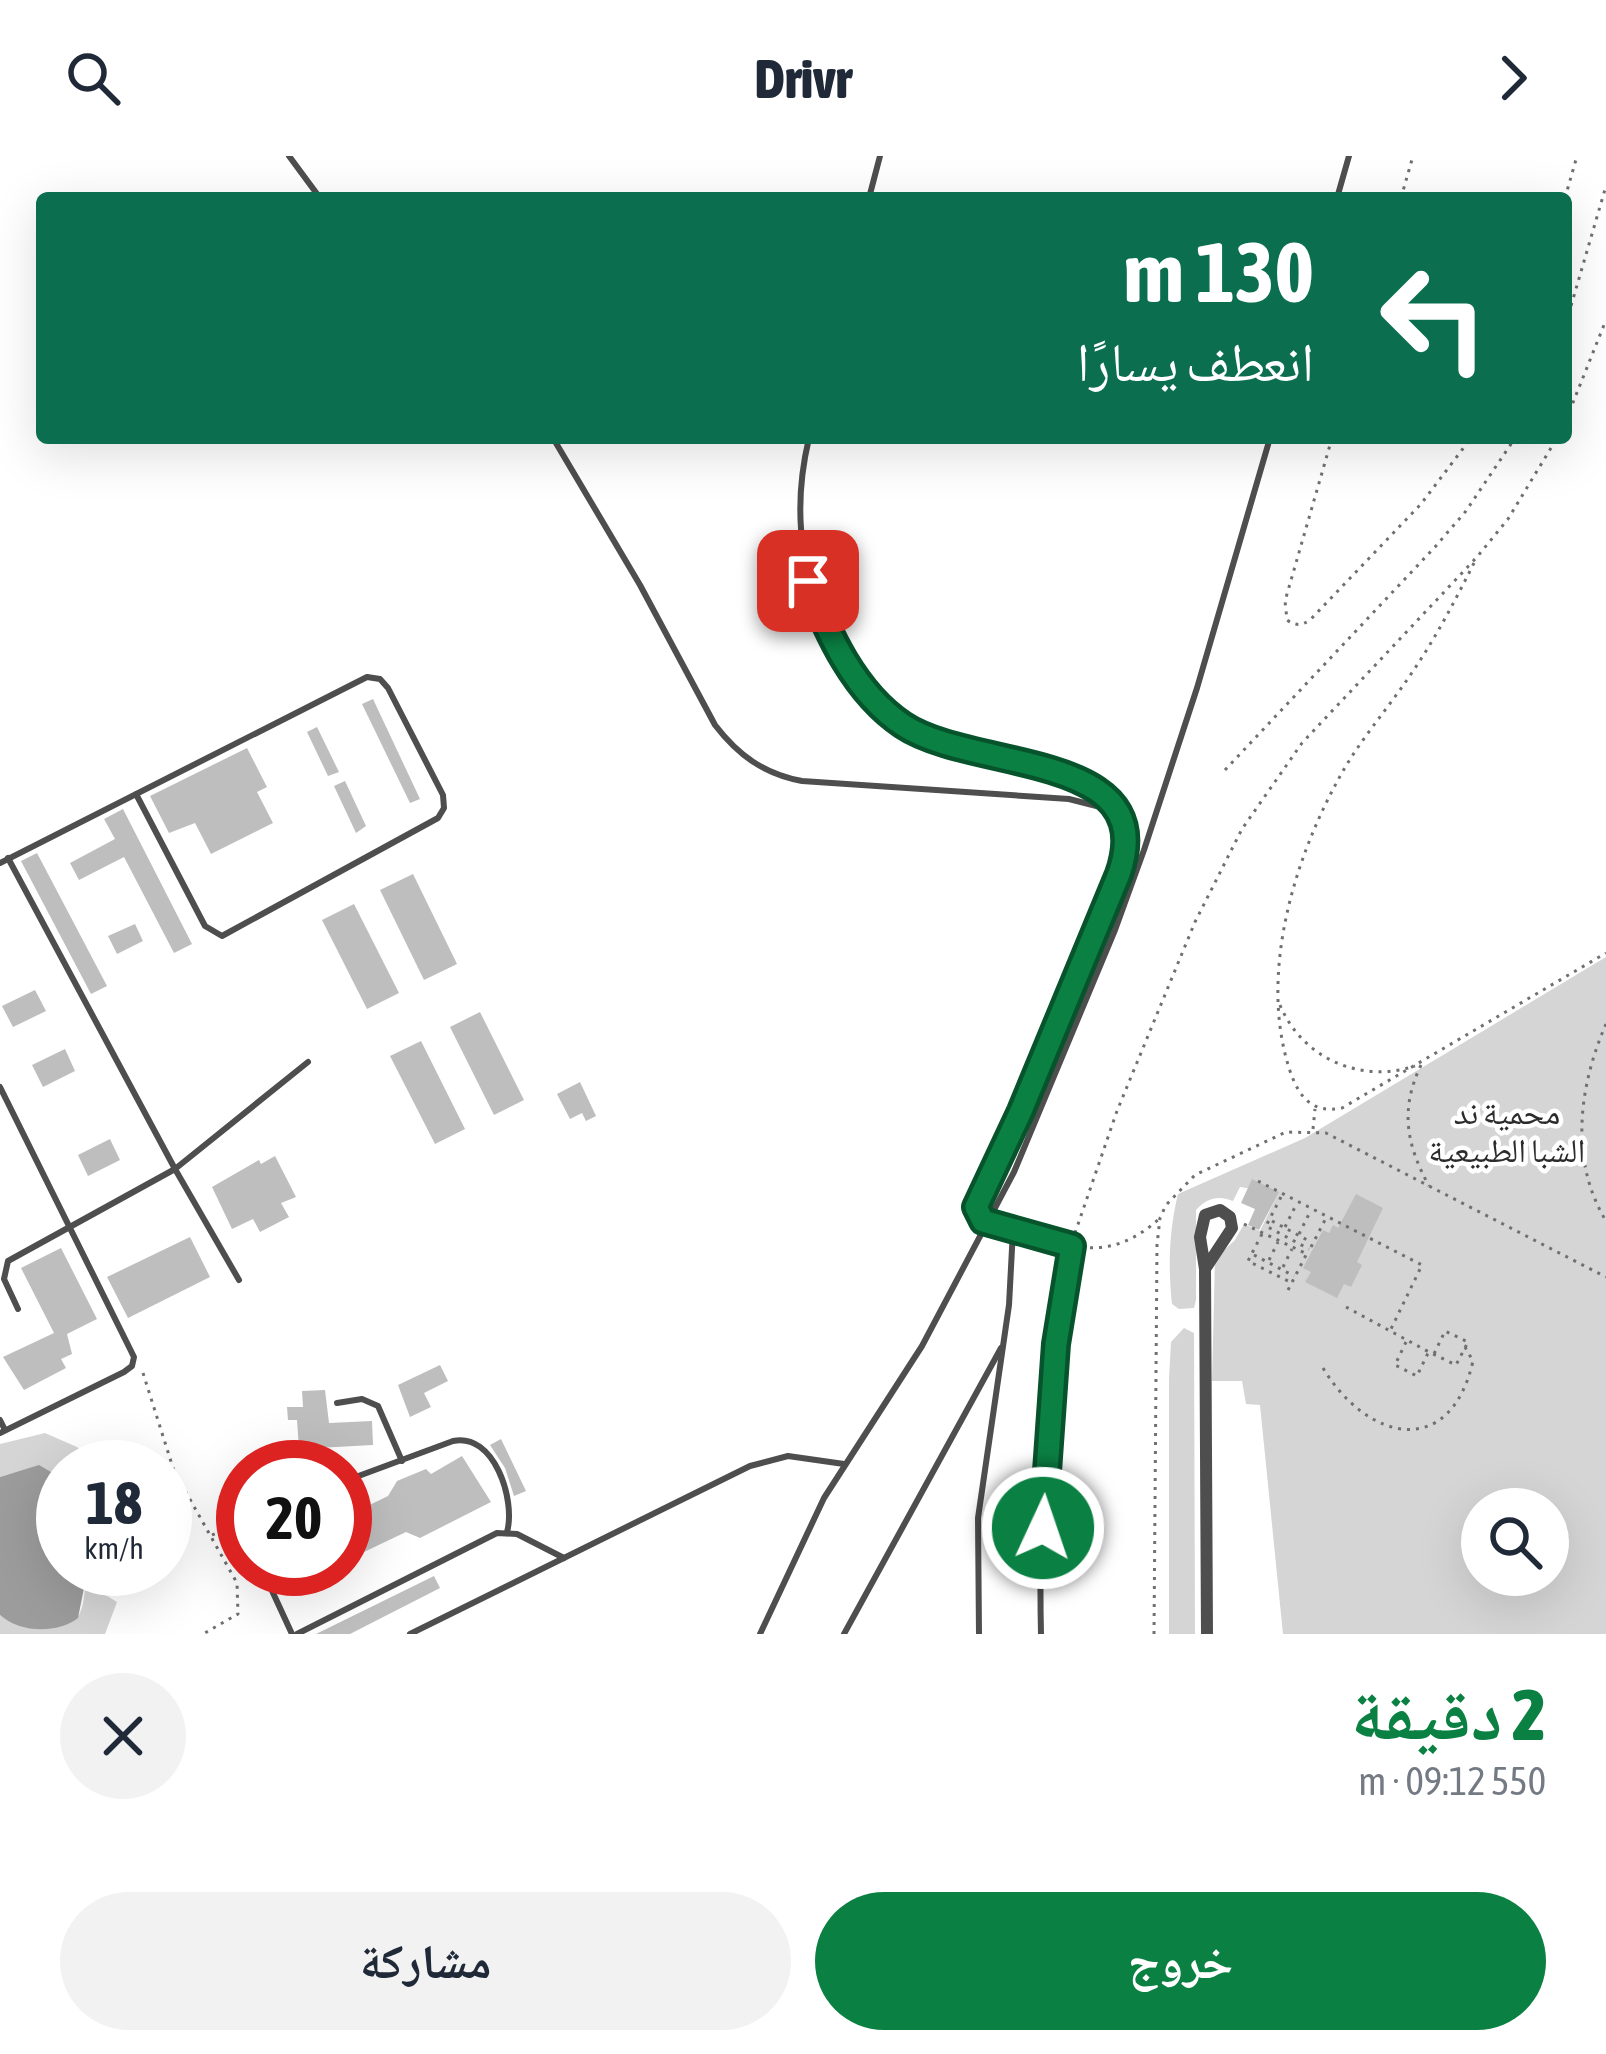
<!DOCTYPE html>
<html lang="ar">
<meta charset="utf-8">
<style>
body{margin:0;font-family:"Asap Condensed","Noto Naskh Arabic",sans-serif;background:#f2f2f3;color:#1f2937;direction:rtl;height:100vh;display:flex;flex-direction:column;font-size:45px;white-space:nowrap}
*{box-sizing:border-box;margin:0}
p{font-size:39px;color:#747a83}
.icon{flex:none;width:66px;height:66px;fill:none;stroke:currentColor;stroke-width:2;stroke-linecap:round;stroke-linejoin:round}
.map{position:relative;height:1478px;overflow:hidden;direction:ltr}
.details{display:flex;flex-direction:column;background:#fff;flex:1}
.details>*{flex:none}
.guide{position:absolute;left:36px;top:36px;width:1536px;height:252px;border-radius:12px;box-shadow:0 12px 48px #0002;direction:rtl;background:#0b6e4f;color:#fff;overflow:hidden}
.fabs{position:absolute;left:1461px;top:1332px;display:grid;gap:24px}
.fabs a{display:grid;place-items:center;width:108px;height:108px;border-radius:50%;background:#fff;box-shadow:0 12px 48px #0002;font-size:60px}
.speed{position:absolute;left:36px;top:1284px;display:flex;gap:24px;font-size:60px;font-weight:700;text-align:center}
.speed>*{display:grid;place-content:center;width:156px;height:156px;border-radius:50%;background:#fff;box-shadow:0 12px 48px #0002;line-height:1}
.speed small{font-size:30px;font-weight:400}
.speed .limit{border:18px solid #d22;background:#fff;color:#111}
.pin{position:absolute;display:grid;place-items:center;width:102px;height:102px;color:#fff;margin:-51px;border-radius:24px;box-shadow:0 6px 18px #0006}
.me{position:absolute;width:132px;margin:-66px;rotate:3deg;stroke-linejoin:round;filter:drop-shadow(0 0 9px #0008)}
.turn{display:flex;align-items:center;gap:42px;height:252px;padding:0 60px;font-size:54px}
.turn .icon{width:156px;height:156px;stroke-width:2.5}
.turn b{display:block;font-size:84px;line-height:102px}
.round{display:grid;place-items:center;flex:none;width:126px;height:126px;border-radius:63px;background:#f2f2f3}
.summary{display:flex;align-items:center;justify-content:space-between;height:204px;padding:0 60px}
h1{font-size:72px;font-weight:800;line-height:90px;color:#0b8043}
.cta{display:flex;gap:24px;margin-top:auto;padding:24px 60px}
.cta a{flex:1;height:138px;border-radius:72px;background:#0b8043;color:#fff;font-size:48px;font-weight:800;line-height:138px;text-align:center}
.cta a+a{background:#f2f2f3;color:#1f2937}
header{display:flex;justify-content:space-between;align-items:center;height:156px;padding:0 60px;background:#fff;font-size:54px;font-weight:800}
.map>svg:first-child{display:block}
.green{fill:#d5d5d5;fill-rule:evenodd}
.water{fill:#9c9c9c}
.building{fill:#bebebe}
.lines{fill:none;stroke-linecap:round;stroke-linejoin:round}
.path{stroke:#707070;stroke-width:3;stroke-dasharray:3 6;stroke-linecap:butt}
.lane{stroke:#4e4e4e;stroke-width:6}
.street{stroke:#4e4e4e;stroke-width:12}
.route-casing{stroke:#07532c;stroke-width:30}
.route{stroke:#0b8043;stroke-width:21}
.labels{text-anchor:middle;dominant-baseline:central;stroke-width:9;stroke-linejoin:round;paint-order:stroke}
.park-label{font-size:33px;fill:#2c2c2c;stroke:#fff}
</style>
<header><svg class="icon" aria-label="forward" viewBox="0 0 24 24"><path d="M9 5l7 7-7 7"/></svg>Drivr<svg class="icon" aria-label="search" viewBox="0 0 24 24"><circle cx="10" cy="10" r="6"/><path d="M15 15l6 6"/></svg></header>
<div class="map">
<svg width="1606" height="1478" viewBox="0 0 1606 1478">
<rect width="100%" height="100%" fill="#fff"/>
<g class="green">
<path d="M1606,801V1478H1283L1260,1249L1246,1248L1242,1225H1212L1215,1103L1235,1084L1244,1068L1260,1075L1278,1037L1240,1031L1233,1045C1218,1039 1207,1042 1196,1054V1144L1194,1152L1179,1153L1172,1148C1168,1112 1169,1074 1178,1038L1305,982ZM1482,1353H1548V1419H1482Z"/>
<path d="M1184,1172L1194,1177L1195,1478H1169V1223L1171,1186Z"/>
<path d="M45,1277L77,1291L96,1311H63V1323C42,1307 23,1315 0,1321V1288Z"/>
<path d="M92,1413H98L93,1425L99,1435L117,1446L105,1478H0V1459C17,1474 65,1478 79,1459C87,1444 82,1428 92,1413Z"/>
</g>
<path class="water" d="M39,1309L63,1323V1413H92L86,1422L78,1462C57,1478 20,1477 0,1459V1321Z"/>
<g class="building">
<path d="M373,543L420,643L410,647L362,548Z"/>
<path d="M317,571L339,616L328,620L307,576Z"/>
<path d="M247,592L267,631L257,636L273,667L211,698L195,667L169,677L150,640Z"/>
<path d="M345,625L366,670L356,677L334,630Z"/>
<path d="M123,653L192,788L174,797L124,701L79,724L70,707L115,683L104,663Z"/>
<path d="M37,697L107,830L91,838L21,705Z"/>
<path d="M413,718L457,808L424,824L380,734Z"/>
<path d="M354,748L399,837L367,853L322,764Z"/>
<path d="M135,768L143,785L117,798L108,780Z"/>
<path d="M35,834L46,855L13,871L2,850Z"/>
<path d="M480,856L524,944L494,959L450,871Z"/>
<path d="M421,885L465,973L435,988L390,900Z"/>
<path d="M65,893L75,915L43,931L32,909Z"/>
<path d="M580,926L596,960L586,965L582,957L570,963L557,938Z"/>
<path d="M110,983L120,1004L88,1020L78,999Z"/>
<path d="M275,1000L296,1041L281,1047L289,1061L260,1076L253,1063L232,1073L212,1031L259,1004L261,1008Z"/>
<path d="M1252,1023L1279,1036L1259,1074L1248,1069L1255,1053L1241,1047Z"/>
<path d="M1356,1038L1383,1052L1357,1106L1362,1109L1351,1131L1344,1128L1337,1142L1305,1126L1311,1116L1303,1112L1323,1074L1329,1077L1333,1069L1338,1072Z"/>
<path d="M190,1081L210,1121L128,1162L107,1121Z"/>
<path d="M61,1092L97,1163L67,1178L72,1198L61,1203L66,1212L24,1234L3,1201L54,1177L21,1112Z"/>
<path d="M440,1209L448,1225L424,1237L431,1251L410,1261L398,1229Z"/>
<path d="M325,1234L329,1267L372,1265L373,1289L299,1293L297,1264H288L287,1251H303L302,1235Z"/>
<path d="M501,1283L526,1335L514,1340L505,1312L490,1289Z"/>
<path d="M462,1300L491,1346L420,1382L406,1376L345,1405V1361L388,1340L397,1325L426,1313L431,1318Z"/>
<path d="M434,1420L440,1432L350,1478H316Z"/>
</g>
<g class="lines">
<g class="path">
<path d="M1401,42L1413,0"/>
<path d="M1565,42L1577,0"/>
<path d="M1566,167L1606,30"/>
<path d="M1566,264L1606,164"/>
<path d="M1332,282L1285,445L1287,464C1296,470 1302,470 1311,463L1421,348L1471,282"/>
<path d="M1474,407C1455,445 1435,483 1411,518C1387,554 1358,586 1338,624C1292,708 1259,822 1290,915C1299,941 1312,958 1342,952L1606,797"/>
<path d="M1225,614L1435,391L1466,355L1515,282"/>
<path d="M1280,849C1302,902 1360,928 1415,910"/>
<path d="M1606,868C1579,930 1569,1004 1606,1065"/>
<path d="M1421,909C1400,953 1406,988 1429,1030"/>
<path d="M1313,973L1315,953"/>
<path d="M1258,1025L1422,1109L1390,1175"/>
<path d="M1281,1041L1266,1070L1309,1093"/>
<path d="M1272,1065L1311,1086"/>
<path d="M1244,1068L1307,1098"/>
<path d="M1285,1071L1297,1047"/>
<path d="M1075,1077L1117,955L1195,766L1242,673L1302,587L1477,401L1508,363L1557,282"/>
<path d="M1262,1078L1248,1105L1292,1127"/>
<path d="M1299,1078L1311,1054"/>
<path d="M1081,1091C1112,1095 1137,1083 1160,1062"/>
<path d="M1311,1091L1326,1062"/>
<path d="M1254,1099L1294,1120"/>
<path d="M1269,1104L1278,1086"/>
<path d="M1283,1111L1292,1093"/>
<path d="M1288,1134L1306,1099"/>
<path d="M1346,1151L1429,1196L1456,1209L1468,1186L1445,1175L1434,1198"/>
<path d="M1406,1186L1395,1209L1417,1220L1428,1197"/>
<path d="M1323,1212C1367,1285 1450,1305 1473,1205L1465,1191"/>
<path d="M143,1217L174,1315L237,1427L238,1458L203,1478"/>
<path d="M212,1379L230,1371"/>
<path d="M1154,1478L1157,1089L1160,1062L1166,1049L1195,1019L1286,976L1326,977L1606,1121"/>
</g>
<g class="lane">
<path d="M289,0L320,42"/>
<path d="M869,42L880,0"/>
<path d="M1337,42L1349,0"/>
<path d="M553,282L640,429L715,569C738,599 764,618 802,625L1069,643L1116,655"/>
<path d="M809,282C790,362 802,432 845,502C865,534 886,562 921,579C968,604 1029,610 1080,623C1122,644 1134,675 1119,718L1021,955L976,1051L984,1065L1072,1090C1048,1213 1038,1352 1041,1478"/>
<path d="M8,702L175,1013L239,1124"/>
<path d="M0,707L367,521L380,523L388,532L443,639L444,652L438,662L222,780L205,770L136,638"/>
<path d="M0,931L134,1201L132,1210L124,1216L0,1277"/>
<path d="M18,1153L4,1123L8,1105L175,1013L308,906"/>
<path d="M337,1247L362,1243L378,1250L402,1305"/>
<path d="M0,1264L5,1274"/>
<path d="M266,1311L293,1302L314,1311"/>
<path d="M243,1323L232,1344L243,1374"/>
<path d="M345,1325L453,1285C494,1276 516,1344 507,1376"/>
<path d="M262,1413L292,1478"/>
<path d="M297,1478L497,1377L517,1378L564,1402"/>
<path d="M410,1478L750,1310L788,1300L844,1308"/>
<path d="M760,1478L824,1342L922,1190L1014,1016L1115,774L1144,694L1197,532L1270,282"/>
<path d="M844,1478L1001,1192"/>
<path d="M979,1478L978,1362L1009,1149L1013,1074"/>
</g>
<path class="street" d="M1205,1113L1232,1072L1230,1061L1220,1054L1205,1059L1200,1081L1205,1113L1207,1478"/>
</g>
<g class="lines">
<defs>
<path id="route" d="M808,425C827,477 855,537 903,569C973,616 1162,594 1119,718L1021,955L976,1051L983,1065L1072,1090L1056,1188L1043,1372"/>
</defs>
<use href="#route" class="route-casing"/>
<use href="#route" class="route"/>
</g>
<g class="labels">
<g class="park-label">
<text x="1507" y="956">محمية ند<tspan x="1507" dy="38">الشبا الطبيعية</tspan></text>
</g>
</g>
</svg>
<div class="fabs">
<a><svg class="icon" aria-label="search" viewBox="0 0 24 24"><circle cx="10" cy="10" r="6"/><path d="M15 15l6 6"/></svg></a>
</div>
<div class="speed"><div>18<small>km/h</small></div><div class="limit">20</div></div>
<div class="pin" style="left:808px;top:425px;background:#d93025"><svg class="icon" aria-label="arrive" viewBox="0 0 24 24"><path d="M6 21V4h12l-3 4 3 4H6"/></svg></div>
<svg class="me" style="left:1043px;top:1372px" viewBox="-20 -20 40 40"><circle r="17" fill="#0b8043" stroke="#fff" stroke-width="3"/><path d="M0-11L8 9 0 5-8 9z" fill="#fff"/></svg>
<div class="guide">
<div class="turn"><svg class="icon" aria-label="left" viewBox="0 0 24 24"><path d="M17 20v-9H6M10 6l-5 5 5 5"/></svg><div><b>130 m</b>انعطف يسارًا</div></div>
</div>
</div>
<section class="details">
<div class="summary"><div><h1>2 دقيقة</h1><p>550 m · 09:12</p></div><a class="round"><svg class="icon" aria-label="close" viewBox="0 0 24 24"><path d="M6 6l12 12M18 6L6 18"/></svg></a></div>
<div class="cta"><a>خروج</a><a>مشاركة</a></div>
</section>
